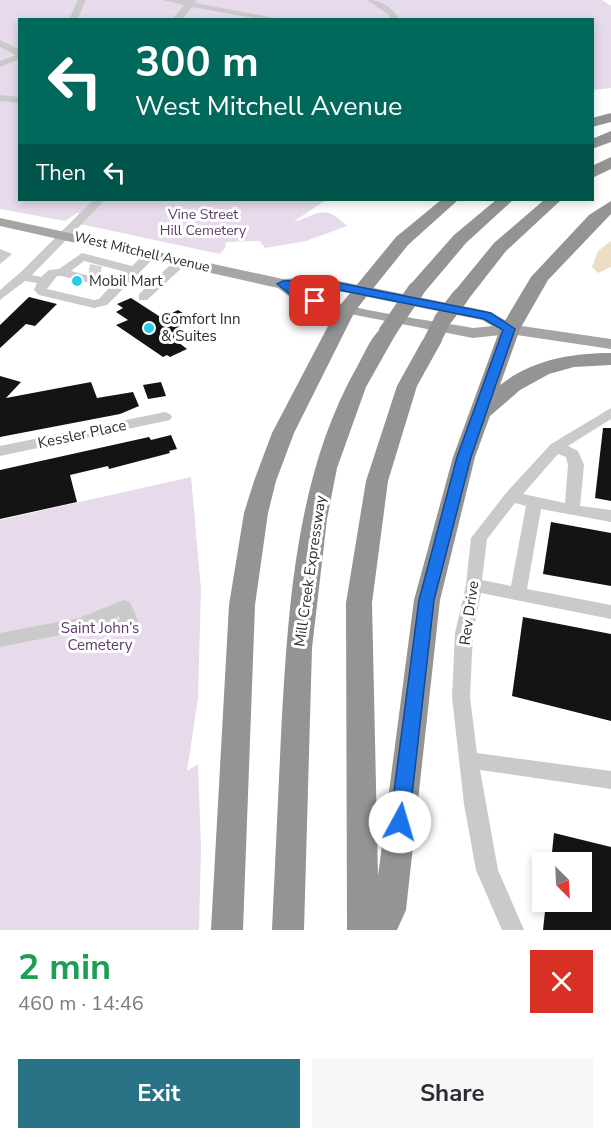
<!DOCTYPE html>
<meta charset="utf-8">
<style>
body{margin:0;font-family:"Nunito Sans",sans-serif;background:#f7f7f7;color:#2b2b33;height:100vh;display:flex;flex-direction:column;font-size:22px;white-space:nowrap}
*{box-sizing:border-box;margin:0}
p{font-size:20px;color:#7c7c81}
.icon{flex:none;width:33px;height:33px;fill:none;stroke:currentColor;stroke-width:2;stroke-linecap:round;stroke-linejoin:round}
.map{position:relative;height:930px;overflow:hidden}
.details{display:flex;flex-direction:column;background:#fff;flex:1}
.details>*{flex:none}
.hud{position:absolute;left:18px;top:18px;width:576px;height:183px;border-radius:0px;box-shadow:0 3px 9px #0003;background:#00695c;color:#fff;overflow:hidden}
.needle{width:39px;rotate:156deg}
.fabs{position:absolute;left:532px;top:852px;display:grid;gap:12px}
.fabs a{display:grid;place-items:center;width:60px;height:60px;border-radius:0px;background:#fff;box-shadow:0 3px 9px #0003;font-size:30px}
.pin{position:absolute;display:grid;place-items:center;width:51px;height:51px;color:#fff;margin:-26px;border-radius:12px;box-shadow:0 3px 9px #0006}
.me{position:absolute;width:66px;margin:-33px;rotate:6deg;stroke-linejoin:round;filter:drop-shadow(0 0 4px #0008)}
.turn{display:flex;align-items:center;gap:21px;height:126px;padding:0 18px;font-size:27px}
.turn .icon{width:78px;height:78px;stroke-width:2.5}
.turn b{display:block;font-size:42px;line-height:51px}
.then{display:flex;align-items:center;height:57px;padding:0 18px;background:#0003;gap:12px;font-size:22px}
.round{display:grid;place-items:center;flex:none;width:63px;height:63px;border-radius:0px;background:#f7f7f7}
.headline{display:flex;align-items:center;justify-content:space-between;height:102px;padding:0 18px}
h1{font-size:36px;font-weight:700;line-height:45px;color:#1e9e55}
.primary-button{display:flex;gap:12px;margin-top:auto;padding:12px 18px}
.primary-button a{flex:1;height:69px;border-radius:0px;background:#2a7386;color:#fff;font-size:24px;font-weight:700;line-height:69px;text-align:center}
.primary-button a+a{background:#f7f7f7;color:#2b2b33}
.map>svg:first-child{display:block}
.green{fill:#e6daeb}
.water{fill:#ecdec5}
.building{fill:#141414}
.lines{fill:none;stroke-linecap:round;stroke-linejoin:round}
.minor-tunnel{stroke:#d5d5d5;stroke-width:12;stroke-dasharray:12 6;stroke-linecap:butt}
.minor{fill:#cacaca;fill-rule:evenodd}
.major{fill:#a5a5a5;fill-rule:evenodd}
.highway{fill:#949494;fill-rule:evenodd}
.highway-bridge{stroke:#949494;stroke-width:17}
.route{fill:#1a73e8;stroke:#114b97;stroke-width:1.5}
.poi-dot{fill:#29cbeb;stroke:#fff;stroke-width:2}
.labels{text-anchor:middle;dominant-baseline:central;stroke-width:6;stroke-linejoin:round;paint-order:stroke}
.far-park-label{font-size:14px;fill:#5f396a;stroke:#fff}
.far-street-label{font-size:14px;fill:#2d2d2d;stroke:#fff}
.poi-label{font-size:15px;fill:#2d2d2d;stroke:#fff;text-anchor:start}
.street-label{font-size:15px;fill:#2d2d2d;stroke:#fff}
.park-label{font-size:15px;fill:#5f396a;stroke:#fff}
</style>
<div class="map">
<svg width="611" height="930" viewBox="0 0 611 930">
<rect width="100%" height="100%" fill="#fff"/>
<g class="green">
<path d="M0,0H602L611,6V88L593,90L592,20H20V200H326L293,222C321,214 323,203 347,226L306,241L265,248L260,241L226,242L225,248L220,254L80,224L87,214L77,213L65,221L0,209Z"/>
<path d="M191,477L201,589L198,698L187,771L198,764L201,847L199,930H0V520Z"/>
</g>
<path class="water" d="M611,241V267L598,273L592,267L598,251Z"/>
<g class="building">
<path d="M29,297L57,304L35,326L26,324L0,348V325Z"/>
<path d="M131,298L162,318L178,310L194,320L178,328L185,333L174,339L187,349L170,357L167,355L163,357L116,325L128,320L116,312L123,308L117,304Z"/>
<path d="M0,376L21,382L6,398L91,382L97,398L133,392L139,406L120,414L0,437Z"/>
<path d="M161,382L166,396L148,399L143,385Z"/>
<path d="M603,428H611V501L595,498Z"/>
<path d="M171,435L177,449L169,451L170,453L109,469L108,466L70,475L77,502L0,519V470L149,437L151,440Z"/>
<path d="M551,522L611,533V586L543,574Z"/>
<path d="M523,617L611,634V721L512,696Z"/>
<path d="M554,833L611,847V930H543L546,902H582V862H551Z"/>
</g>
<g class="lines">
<path class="minor-tunnel" d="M89,270L104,273"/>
<g class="minor">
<path d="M78,0H86L77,20H69Z"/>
<path d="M163,0H197L195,3L285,20H264L192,7L181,20H172L184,5Z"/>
<path d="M367,0C380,0 394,7 399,20H391L388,14Z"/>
<path d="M0,40L20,50V59L0,67V61L16,55L0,47Z"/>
<path d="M0,95L20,97V103L0,101Z"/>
<path d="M93,200H105L32,275L41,277L49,270L59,269L82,253L132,266L147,251H155V257L107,305L94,308L39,295L34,290L37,283L25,281L0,300V290L22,271ZM84,261L126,272L115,283L71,271ZM57,276H62L109,288L99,299L94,300L47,289Z"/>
<path d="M0,249L12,254L0,264Z"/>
<path d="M182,257L188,261L186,264L147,300H139V294L178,258Z"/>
<path d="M611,408V419L568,446L578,451L584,465L580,506L611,510V522L541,509L527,589L611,605V619L481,593L473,633L470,697L477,753L611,771V789L480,770L498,870L524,930H502L476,870L464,804L452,697L455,633L466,585L471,538L506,493L551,444ZM558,454L566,457L568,465L565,503L523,494ZM515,503L526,506L511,586L482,580L487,539Z"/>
<path d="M165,412L170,414L172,417L170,420L0,456V446Z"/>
<path d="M124,600L130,602L139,623L136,628L116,636L81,631L0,647V633L79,618ZM119,616L120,620L107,621Z"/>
</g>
<path class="major" d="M0,218L283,279L319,277L487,311L515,325L611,339V349L510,334L473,338L340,312L294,300L278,288L0,226ZM319,287L482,320L492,326L473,328C436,321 324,307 298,288Z"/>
<g class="highway">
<path d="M611,113V122L592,127V118Z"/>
<path d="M611,131V142L592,149V139Z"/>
<path d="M611,157V169L592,178V166Z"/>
<path d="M441,200H458L408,245L355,311L294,433L276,481L268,513L255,605L243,930H211L229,605L244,513L254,481L272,433L337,309L396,237Z"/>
<path d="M496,200H513L466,243L423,294H409L407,290L409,286L454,235Z"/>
<path d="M544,200H561L506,251L467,301H453L451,297L453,293L494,243Z"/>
<path d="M611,201V214L548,280L520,329L500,385C532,360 571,353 611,353V365L574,367L549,374L520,390L490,416L475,457L440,600L406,910L397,930H347L346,603L366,481L397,386L422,341L425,337H439L442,341L417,386L388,481L372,603L378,876L414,600L453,457L500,329L531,277L589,215Z"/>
<path d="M387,326L397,332L366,387L337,468L327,519L312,648L304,930H272C275,865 278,800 281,735C288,610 295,475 358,365C365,353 373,330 387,326Z"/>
</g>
<g class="highway-bridge">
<path d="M387,332L416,290"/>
<path d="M432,341L443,319L460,297"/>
</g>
</g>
<path class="route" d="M319,279L491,313L515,329L471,457L434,600L409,822L406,828L400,830L393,828L390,822L419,600L457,457L503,330L484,319L319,286L294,287C302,293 314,295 321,301L315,304L296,299L277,284L283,281Z"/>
<g class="poi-dot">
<circle cx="77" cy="281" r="6"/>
<circle cx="149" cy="328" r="6"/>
</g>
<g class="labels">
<g class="far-park-label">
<text x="203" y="214">Vine Street<tspan x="203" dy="16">Hill Cemetery</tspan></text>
</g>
<g class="far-street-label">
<text transform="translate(142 252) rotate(13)">West Mitchell Avenue</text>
</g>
<g class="poi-label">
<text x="89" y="281">Mobil Mart</text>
<text x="161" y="319">Comfort Inn<tspan x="161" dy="17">&amp; Suites</tspan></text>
</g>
<g class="street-label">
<text transform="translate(82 434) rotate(-12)">Kessler Place</text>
<text transform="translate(310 571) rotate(-82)">Mill Creek Expressway</text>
<text transform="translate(469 613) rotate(-82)">Rev Drive</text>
</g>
<g class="park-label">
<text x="100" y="628">Saint John’s<tspan x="100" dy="17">Cemetery</tspan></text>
</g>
</g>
</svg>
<div class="fabs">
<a><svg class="needle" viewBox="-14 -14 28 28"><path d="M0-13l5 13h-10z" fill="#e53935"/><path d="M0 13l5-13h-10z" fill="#7c7c81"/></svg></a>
</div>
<div class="pin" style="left:315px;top:301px;background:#d93025"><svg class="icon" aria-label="arrive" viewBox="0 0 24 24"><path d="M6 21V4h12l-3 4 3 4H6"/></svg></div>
<svg class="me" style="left:400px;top:822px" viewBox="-20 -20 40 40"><circle r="19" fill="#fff"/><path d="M0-13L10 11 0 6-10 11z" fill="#1a73e8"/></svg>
<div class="hud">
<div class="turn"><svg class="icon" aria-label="left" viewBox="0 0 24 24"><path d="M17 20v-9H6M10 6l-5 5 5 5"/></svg><div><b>300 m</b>West Mitchell Avenue</div></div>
<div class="then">Then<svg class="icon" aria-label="left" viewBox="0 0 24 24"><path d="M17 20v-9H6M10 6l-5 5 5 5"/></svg></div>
</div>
</div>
<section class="details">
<div class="headline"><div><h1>2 min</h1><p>460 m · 14:46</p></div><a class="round" style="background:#d93025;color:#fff"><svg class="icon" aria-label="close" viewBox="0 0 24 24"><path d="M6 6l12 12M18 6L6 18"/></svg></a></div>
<div class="primary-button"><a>Exit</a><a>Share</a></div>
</section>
